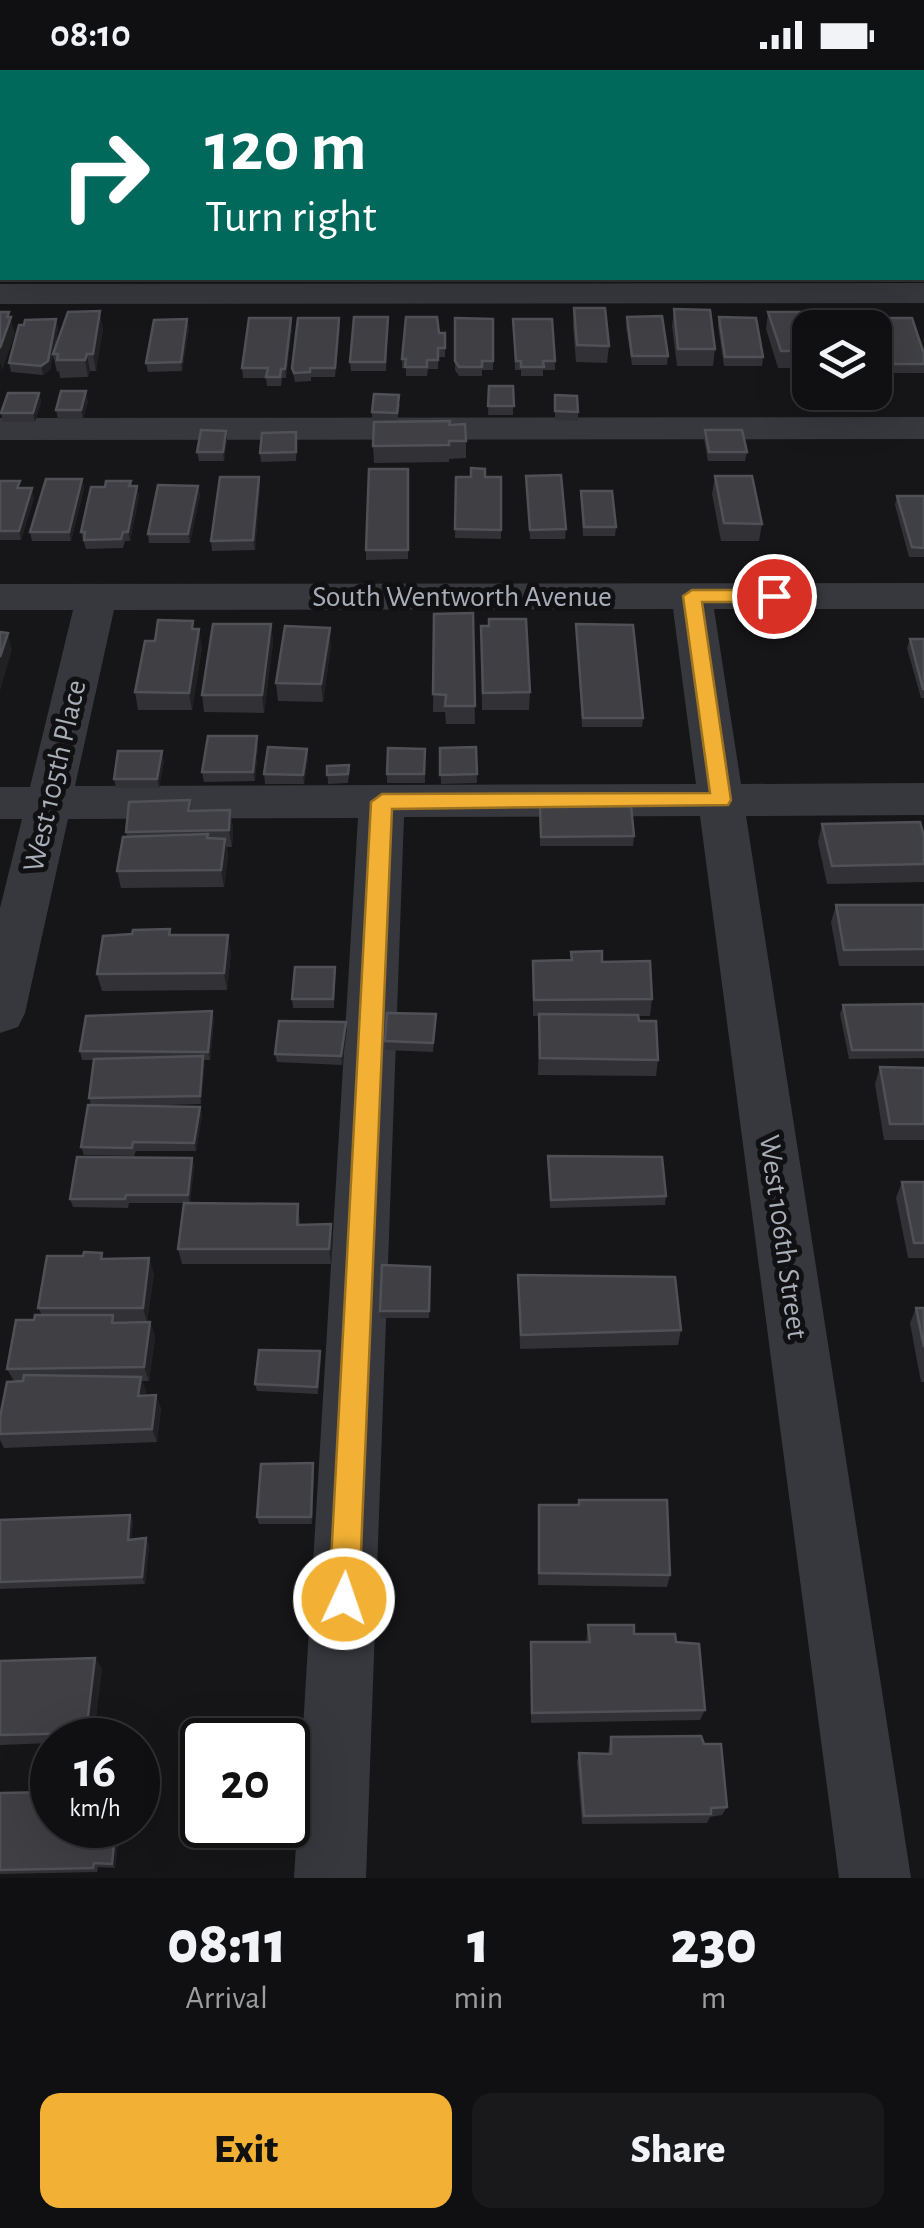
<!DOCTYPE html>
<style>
body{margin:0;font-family:"Alegreya Sans",sans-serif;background:#19191b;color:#f1f3f6;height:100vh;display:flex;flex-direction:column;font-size:38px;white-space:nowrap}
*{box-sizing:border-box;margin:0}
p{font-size:32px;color:#9c9d9f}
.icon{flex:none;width:55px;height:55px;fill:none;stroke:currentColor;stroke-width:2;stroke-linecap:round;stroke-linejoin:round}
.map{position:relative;height:1808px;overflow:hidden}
.panel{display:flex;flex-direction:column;background:#101012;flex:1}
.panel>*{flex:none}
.hud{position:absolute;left:0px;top:0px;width:925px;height:210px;box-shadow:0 10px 40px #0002,0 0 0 2px #303032;background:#00695c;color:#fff;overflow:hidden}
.controls{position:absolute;left:792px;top:240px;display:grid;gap:20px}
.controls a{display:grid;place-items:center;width:100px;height:100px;border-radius:20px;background:#101012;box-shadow:0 10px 40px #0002,0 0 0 2px #303032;font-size:50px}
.speed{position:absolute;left:30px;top:1648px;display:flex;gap:20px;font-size:50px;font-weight:700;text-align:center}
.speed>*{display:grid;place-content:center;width:130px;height:130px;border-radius:50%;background:#101012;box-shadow:0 10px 40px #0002,0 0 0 2px #303032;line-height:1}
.speed small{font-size:25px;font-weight:400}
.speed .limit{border:5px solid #111;border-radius:15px;background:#fff;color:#111}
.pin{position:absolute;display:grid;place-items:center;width:85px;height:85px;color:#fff;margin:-42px;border:5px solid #fff;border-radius:50%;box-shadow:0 2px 10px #0007}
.me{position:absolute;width:110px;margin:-55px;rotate:3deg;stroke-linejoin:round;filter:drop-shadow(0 0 8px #0008)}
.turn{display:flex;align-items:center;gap:35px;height:210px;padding:0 40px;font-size:45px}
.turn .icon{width:130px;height:130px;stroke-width:2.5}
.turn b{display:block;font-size:70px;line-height:85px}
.eta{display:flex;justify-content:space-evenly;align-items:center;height:170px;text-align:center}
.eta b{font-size:60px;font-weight:800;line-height:70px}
.primary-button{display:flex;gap:20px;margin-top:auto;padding:20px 40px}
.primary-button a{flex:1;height:115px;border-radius:20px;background:#f2b134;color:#111;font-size:40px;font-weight:800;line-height:115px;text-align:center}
.primary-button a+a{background:#19191b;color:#f1f3f6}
.status{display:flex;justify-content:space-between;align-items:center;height:70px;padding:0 50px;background:#101012;direction:ltr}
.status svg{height:28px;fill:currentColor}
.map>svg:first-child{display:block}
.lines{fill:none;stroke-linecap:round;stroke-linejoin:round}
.minor{fill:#37383d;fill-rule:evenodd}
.wall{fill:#323236}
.shaded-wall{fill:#212124}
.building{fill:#3f3f44;stroke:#4f5156;stroke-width:2.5}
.route{fill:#f2b134;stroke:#9d7322;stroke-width:2.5}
.labels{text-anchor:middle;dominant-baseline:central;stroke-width:10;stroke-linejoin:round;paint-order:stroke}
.street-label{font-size:30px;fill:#a8adb8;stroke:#111113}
</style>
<div class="status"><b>08:10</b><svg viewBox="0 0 49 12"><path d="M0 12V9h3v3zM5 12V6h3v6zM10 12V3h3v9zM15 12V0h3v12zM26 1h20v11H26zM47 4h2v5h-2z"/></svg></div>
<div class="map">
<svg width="924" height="1808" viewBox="0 0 924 1808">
<rect width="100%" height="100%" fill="#161618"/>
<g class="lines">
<g class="minor">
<rect x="0" y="11" width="2" height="16"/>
<rect x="922" y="11" width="2" height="16"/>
<rect x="0" y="105" width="2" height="18"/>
<path d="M924,213V233L0,234V214Z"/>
<path d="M924,347V369L0,370V348Z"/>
<path d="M924,513V539H714L741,714L924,713V745L746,746L911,1808H839L700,746L404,747L366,1808H294L358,748L68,749L25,943L18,957L0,963V838L22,749H0V717H30L73,540H0V514ZM673,539L696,714L75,716L114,540Z"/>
</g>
</g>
<g class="wall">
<rect x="0" y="28" width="2" height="46"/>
<path d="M2,149V194H0V155Z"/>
<path d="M574,238L609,276L607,293L576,292L573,255Z"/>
<path d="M674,239L715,279L713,296H677L672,256Z"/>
<path d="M768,242L810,264V290H802L801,298H778L766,259Z"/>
<path d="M846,246L880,251L924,284V303H892L887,285L885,295H875V258H844Z"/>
<path d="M388,247L386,301H351L350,292Z"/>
<path d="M627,247L668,286L667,295H632L626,256Z"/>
<path d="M719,247L763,287L762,296H724L718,256Z"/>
<path d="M291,248L292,257L286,308H282L281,316H267L266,308H243L242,298Z"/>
<path d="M455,248L493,249V300H482V306H459L455,300Z"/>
<path d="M56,249L58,258L54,283L103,258L96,301H90L88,307L60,308L59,301L57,302L53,285L50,300L43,305L11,302L9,293Z"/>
<path d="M187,249L189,258L182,301L148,302L146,293Z"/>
<path d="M513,249L555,291V300H543V306H521V300H515Z"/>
<path d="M340,257L335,307H311V311L295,312L292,298Z"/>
<path d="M439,263H445V287H438V299H428L427,306H406V298H402V289Z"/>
<path d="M489,316H513V345H488Z"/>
<path d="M39,323L41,332L35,352H3L1,343Z"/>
<path d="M555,325L578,342V351L555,350Z"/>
<path d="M88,331L83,349H58L56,340Z"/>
<path d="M400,334L397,352L449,355L466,371V388L449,389V392L374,393L373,376L394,352L372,351V342Z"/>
<path d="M705,360L747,382L745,391H708L704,369Z"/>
<path d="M226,361L227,370L224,391H199L197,382Z"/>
<path d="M297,371L296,391L261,392L260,383Z"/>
<path d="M408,399V489L366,490V480Z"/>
<path d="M526,406L566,459L565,469H530Z"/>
<path d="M715,406L762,454L759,471H721L712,424Z"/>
<path d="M259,407L260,416L255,480L212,481L211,471Z"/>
<path d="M456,407H501V469L455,468Z"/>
<path d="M82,409L84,418L71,471H32L30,462Z"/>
<path d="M0,411L21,418L34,428L21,470H0Z"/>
<path d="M131,411L132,416H137L139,426L130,471H125L123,478L86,479L81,462L105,417Z"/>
<path d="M198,416L200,425L190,473H149L148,464Z"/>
<path d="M581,421L616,457L615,466H583Z"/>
<path d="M897,426H924V487H909L895,435Z"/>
<path d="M473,543L475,654H446L445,642H433L434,544Z"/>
<path d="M271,554L273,572L264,643L204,642L202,625Z"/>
<path d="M576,554L643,648L642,657H582Z"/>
<path d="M195,559L202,577L192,640H138L135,622L155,571Z"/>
<path d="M910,569H924V628H921L907,578Z"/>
<path d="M481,573L530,622L529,640H482Z"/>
<path d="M331,575L323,632L278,631L276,613Z"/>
<path d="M258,675L255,711L204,712L202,702Z"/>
<path d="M476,677L477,713L441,714L440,678Z"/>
<path d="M425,679V713H387V704Z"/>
<path d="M308,688L304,714H265L264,704Z"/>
<path d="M164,691L159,718H116L114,709Z"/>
<path d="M327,696L349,704L348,713L328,714Z"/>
<path d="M190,730L192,741L230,740L233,758L232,777H227L228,786L224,817L121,818L117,801L127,767L126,762Z"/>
<path d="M540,736L634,766L633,776H540Z"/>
<path d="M822,754L924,794V812L827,814L818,772Z"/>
<path d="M836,835H924V896H839L831,852Z"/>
<path d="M170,859L171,865L231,882L227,920L102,921L97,904L132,864Z"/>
<path d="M571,882L602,892L652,929L650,946H638L639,951L658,990L656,1006L538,1005L539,946H533V891L571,890Z"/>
<path d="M335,897L334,938H293L292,929Z"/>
<path d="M924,934V988L849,989L840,944L843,935Z"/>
<path d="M212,941L214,950L210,990H204L201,1034L135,1036L202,1045L196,1081H136L134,1086L84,1085L81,1077L91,1035L89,1028L94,990H82L80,981Z"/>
<path d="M346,952L347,960L342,995L277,992L275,984Z"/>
<path d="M436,953L433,982L385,980V971Z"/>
<path d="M880,997L924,998V1070H884L875,1014Z"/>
<path d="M548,1086L666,1126L665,1135L550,1138Z"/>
<path d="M192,1088L194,1096L190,1133L298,1134L300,1155L333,1169L331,1194H182L178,1179L184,1133H129L128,1138L73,1137L70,1129Z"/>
<path d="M902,1112H924V1188H908L896,1128Z"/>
<path d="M104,1189L154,1203L147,1252H150L155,1267L149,1311H142L146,1321L145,1325L161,1338L157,1372L4,1378L0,1370V1347L14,1311L7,1299L34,1250L42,1245L38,1238Z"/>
<path d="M430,1197L429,1248H381L380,1241Z"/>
<path d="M518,1205L681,1260L678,1275L520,1279Z"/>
<path d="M916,1238H924V1312H921L910,1253Z"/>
<path d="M320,1281L321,1288L318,1324L257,1321L255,1314Z"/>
<path d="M314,1400L312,1454H259L257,1447Z"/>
<path d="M579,1430L670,1505L667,1517L538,1515L539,1435H578Z"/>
<path d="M130,1445L133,1451L131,1469L146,1468L149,1475L145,1514L0,1519V1450Z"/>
<path d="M588,1555L676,1572L705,1640L700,1650L531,1653V1572H586Z"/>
<path d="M95,1588L102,1599L93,1670H52V1673L0,1675V1591Z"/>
<path d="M611,1667L727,1737L722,1745L710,1747L707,1753L582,1754L577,1692L579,1683H608Z"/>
<path d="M288,1680L304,1684L302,1754L288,1755Z"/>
<path d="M0,1723L52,1755H120L115,1798L98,1797L97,1802L0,1804Z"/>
</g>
<g class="shaded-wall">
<path d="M100,241L103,258L96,301L93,284Z"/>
<path d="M9,242L15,264L2,301L0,292V278Z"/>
<path d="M291,248L292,257L286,308L285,299Z"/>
<path d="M339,248L340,257L335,307V298Z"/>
<path d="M56,249L58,258L50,300L43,305L41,296Z"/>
<path d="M187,249L189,258L182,301L181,292Z"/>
<path d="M87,284L90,301L88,307L85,290Z"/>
<path d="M86,321L88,331L83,349L81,340Z"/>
<path d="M39,323L41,332L35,352L33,343Z"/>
<path d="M226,361L227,370L224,391L223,382Z"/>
<path d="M259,407L260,416L255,480L253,470Z"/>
<path d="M82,409L84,418L71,471L69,462Z"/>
<path d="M137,416L139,426L130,471L128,462Z"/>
<path d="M198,416L200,425L190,473L188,464Z"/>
<path d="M32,418L34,428L21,470L19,461Z"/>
<path d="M271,554L273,572L264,643L262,625Z"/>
<path d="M330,558L331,575L323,632L321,614Z"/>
<path d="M199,559L202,577L192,640L189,623Z"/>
<path d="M8,563L12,580L0,621V587Z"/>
<path d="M257,666L258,675L255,711L253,702Z"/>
<path d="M307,679L308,688L304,714L303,705Z"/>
<path d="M162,681L164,691L159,718L157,709Z"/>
<path d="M230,740L233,758L232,777L229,760Z"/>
<path d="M225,769L228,786L224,817L221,800Z"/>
<path d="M228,865L231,882L227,920L224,903Z"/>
<path d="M212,941L214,950L210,990L208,982Z"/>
<path d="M346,952L347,960L342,995L341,986Z"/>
<path d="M203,986L205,995L201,1034L200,1026Z"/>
<path d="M200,1037L202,1045L196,1081L194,1073Z"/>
<path d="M192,1088L194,1096L190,1133L188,1125Z"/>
<path d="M331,1154L333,1169L331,1194L329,1179Z"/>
<path d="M149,1188L154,1203L147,1252L143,1238Z"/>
<path d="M150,1252L155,1267L149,1311L144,1297Z"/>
<path d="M320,1281L321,1288L318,1324L317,1317Z"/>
<path d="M141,1307L146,1321L143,1339L138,1326Z"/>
<path d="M156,1325L161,1338L157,1372L152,1359Z"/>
<path d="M313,1393L314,1400L312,1454L311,1447Z"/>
<path d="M130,1445L133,1451L131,1476L128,1470Z"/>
<path d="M146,1468L149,1475L145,1514L142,1507Z"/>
<path d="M95,1588L102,1599L93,1670H91L86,1663Z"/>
<path d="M302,1679L304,1684L302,1754L300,1750Z"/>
<path d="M116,1755H120L115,1798L112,1794Z"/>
</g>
<g class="building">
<rect x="922" y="27" width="2" height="31"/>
<rect x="0" y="28" width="2" height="30"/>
<rect x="922" y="136" width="2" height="38"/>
<path d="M2,149V177H0V155Z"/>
<path d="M574,238H605L609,276L577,275Z"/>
<path d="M674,239L710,240L715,279H678Z"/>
<path d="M100,241L93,284H87L85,290H57L58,284H53L68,242Z"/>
<path d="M0,242H9L7,247H11L0,278Z"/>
<path d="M768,242H802L810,264V273H802L804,281H781Z"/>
<path d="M662,246L668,286H632L627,247Z"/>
<path d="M846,246H878L888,278H875V258H849Z"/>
<path d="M354,247H388L385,292H350Z"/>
<path d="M406,247H437L439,263H445V278H438V290H427V297H405L406,289H402Z"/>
<path d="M719,247L756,248L763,287H725Z"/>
<path d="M249,248H291L285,299H281L280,307H266L268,298H242Z"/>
<path d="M298,248H339L335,298H310V302L294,303L292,298Z"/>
<path d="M455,248L493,249V291H482V297H459L455,291Z"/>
<path d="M880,248H912L924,284V294H894Z"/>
<path d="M56,249L48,291L41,296L9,293L19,255H24L25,250Z"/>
<path d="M187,249L181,292L146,293L154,250Z"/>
<path d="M513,249H552L555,291H543L544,297H521V291H516Z"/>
<path d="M489,316H513L514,336H488Z"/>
<path d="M61,321H86L81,340H56Z"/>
<path d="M8,323H39L33,343H1Z"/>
<path d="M374,324L399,325L397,343L372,342Z"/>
<path d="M555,325L577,326L578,342L555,341Z"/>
<path d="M450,351L449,355L465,354L466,371H449V375L373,376L374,352Z"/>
<path d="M201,360L226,361L223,382H197Z"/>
<path d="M705,360H742L747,382H709Z"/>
<path d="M296,362V382L260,383L262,363Z"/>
<path d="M471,398L485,399V407H501V460L455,459L456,407H471Z"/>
<path d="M369,399H408V480H366Z"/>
<path d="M561,405L566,459L530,460L526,406Z"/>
<path d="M715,406H752L762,454L724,453Z"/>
<path d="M220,407H259L253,470L211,471Z"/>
<path d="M46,409H82L69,462H30Z"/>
<path d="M0,411H20L17,418H32L19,461H0Z"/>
<path d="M106,411H131L129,416H137L128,462H123L121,469L84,470L85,462H81L91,417H105Z"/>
<path d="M158,415L198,416L188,464H148Z"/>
<path d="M581,421H612L616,457H584Z"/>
<path d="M897,426H924V478L912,477Z"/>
<path d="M473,543L475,636H445L446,625L433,624L434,544Z"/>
<path d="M489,549H526L530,622L483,623L481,556H489Z"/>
<path d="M158,550L193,551L192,559H199L189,623L135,622L145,571H155Z"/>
<path d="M213,554H271L262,625H202Z"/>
<path d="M576,554L633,555L643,648H583Z"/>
<path d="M285,556L330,558L321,614L276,613Z"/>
<path d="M0,562L8,563L0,587Z"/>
<path d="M910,569H924V619H923Z"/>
<path d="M208,666H257L253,702H202Z"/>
<path d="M268,677L307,679L303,705L264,704Z"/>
<path d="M476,677L477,704L440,705V678Z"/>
<path d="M388,678L425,679L424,704H387Z"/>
<path d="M118,681H162L157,709H114Z"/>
<path d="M349,695L348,704L327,705V696Z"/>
<path d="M190,730L188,741L230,740L229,760L126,762L129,732Z"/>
<path d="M540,736H631L634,766L541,767Z"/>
<path d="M920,752L924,766V794L832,796L822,754Z"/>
<path d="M208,764L207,768L225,769L221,800L117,801L123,767Z"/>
<path d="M836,835H924V879L844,880Z"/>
<path d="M170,859L169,865H228L224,903L97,904L103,866L132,864L133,860Z"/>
<path d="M602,881V892L650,891L652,929L534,930L533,891L572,890L571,882Z"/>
<path d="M295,897H335L333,929H292Z"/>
<path d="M924,934V980H852L843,935Z"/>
<path d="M212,941L208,982L80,981L86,946Z"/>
<path d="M387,943L436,944L433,973L385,971Z"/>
<path d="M539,944L638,945L639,951H656L658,990L540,988Z"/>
<path d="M279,951L346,952L341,986L275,984Z"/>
<path d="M203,986L200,1026L89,1028L94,989Z"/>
<path d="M880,997L924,998V1054H890Z"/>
<path d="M88,1035L200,1037L194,1073L133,1072L132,1078L81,1077Z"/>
<path d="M548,1086L662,1087L666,1126L551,1130Z"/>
<path d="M77,1087L192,1088L188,1125H126L125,1129H70Z"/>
<path d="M902,1112H924V1173H914Z"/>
<path d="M184,1133L298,1134L297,1155L331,1154L329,1179H178Z"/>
<path d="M84,1182L102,1183L101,1189L149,1188L143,1238H38L47,1186H83Z"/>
<path d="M382,1195L430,1197L429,1241H380Z"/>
<path d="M518,1205L675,1207L681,1260L521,1265Z"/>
<path d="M916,1238H924V1277Z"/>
<path d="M35,1245H113L112,1253L150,1252L144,1297L7,1299L16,1250H34Z"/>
<path d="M259,1280L320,1281L317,1317L255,1314Z"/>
<path d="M24,1305L141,1307L138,1326L156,1325L152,1359L0,1364V1347L7,1312L23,1311Z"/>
<path d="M313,1393L311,1447H257L261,1394Z"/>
<path d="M579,1430H667L670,1505L539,1503V1435H579Z"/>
<path d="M130,1445L128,1470L146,1468L142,1507L0,1512V1450Z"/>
<path d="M588,1555H634V1564H675L676,1572L699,1574L705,1640L532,1643L531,1572H590Z"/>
<path d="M95,1588L86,1663L0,1665V1591Z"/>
<path d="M701,1666L704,1674H721L727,1737L711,1738V1744L584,1746L579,1683L611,1684V1667Z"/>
<path d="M302,1679L300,1750H288V1680Z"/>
<path d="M52,1722V1755H116L112,1794L94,1793L93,1798L0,1800V1723Z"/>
</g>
<path class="route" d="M692,520H774L783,526L774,532H702L731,730L728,735L392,739L359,1529L354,1540L344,1544L333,1540L329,1529L371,732L382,724L710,723L683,526Z"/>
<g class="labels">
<g class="street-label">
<text x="462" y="527">South Wentworth Avenue</text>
<text transform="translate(55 706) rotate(-77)">West 105th Place</text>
<text transform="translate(783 1167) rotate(82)">West 106th Street</text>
</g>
</g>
</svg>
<div class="controls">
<a><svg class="icon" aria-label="layers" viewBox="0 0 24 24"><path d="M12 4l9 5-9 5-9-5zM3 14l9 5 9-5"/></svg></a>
</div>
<div class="speed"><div>16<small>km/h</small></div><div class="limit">20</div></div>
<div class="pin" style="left:774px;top:526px;background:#d93025"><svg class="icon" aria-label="arrive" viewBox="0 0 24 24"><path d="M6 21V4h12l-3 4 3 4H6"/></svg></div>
<svg class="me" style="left:344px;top:1529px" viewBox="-20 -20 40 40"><circle r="17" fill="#f2b134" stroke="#fff" stroke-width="3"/><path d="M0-11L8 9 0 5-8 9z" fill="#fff"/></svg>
<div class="hud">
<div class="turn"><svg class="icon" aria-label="right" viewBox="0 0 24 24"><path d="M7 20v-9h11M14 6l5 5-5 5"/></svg><div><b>120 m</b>Turn right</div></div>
</div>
</div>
<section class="panel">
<div class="eta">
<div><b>08:11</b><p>Arrival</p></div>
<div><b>1</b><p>min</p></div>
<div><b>230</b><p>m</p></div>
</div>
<div class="primary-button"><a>Exit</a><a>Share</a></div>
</section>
